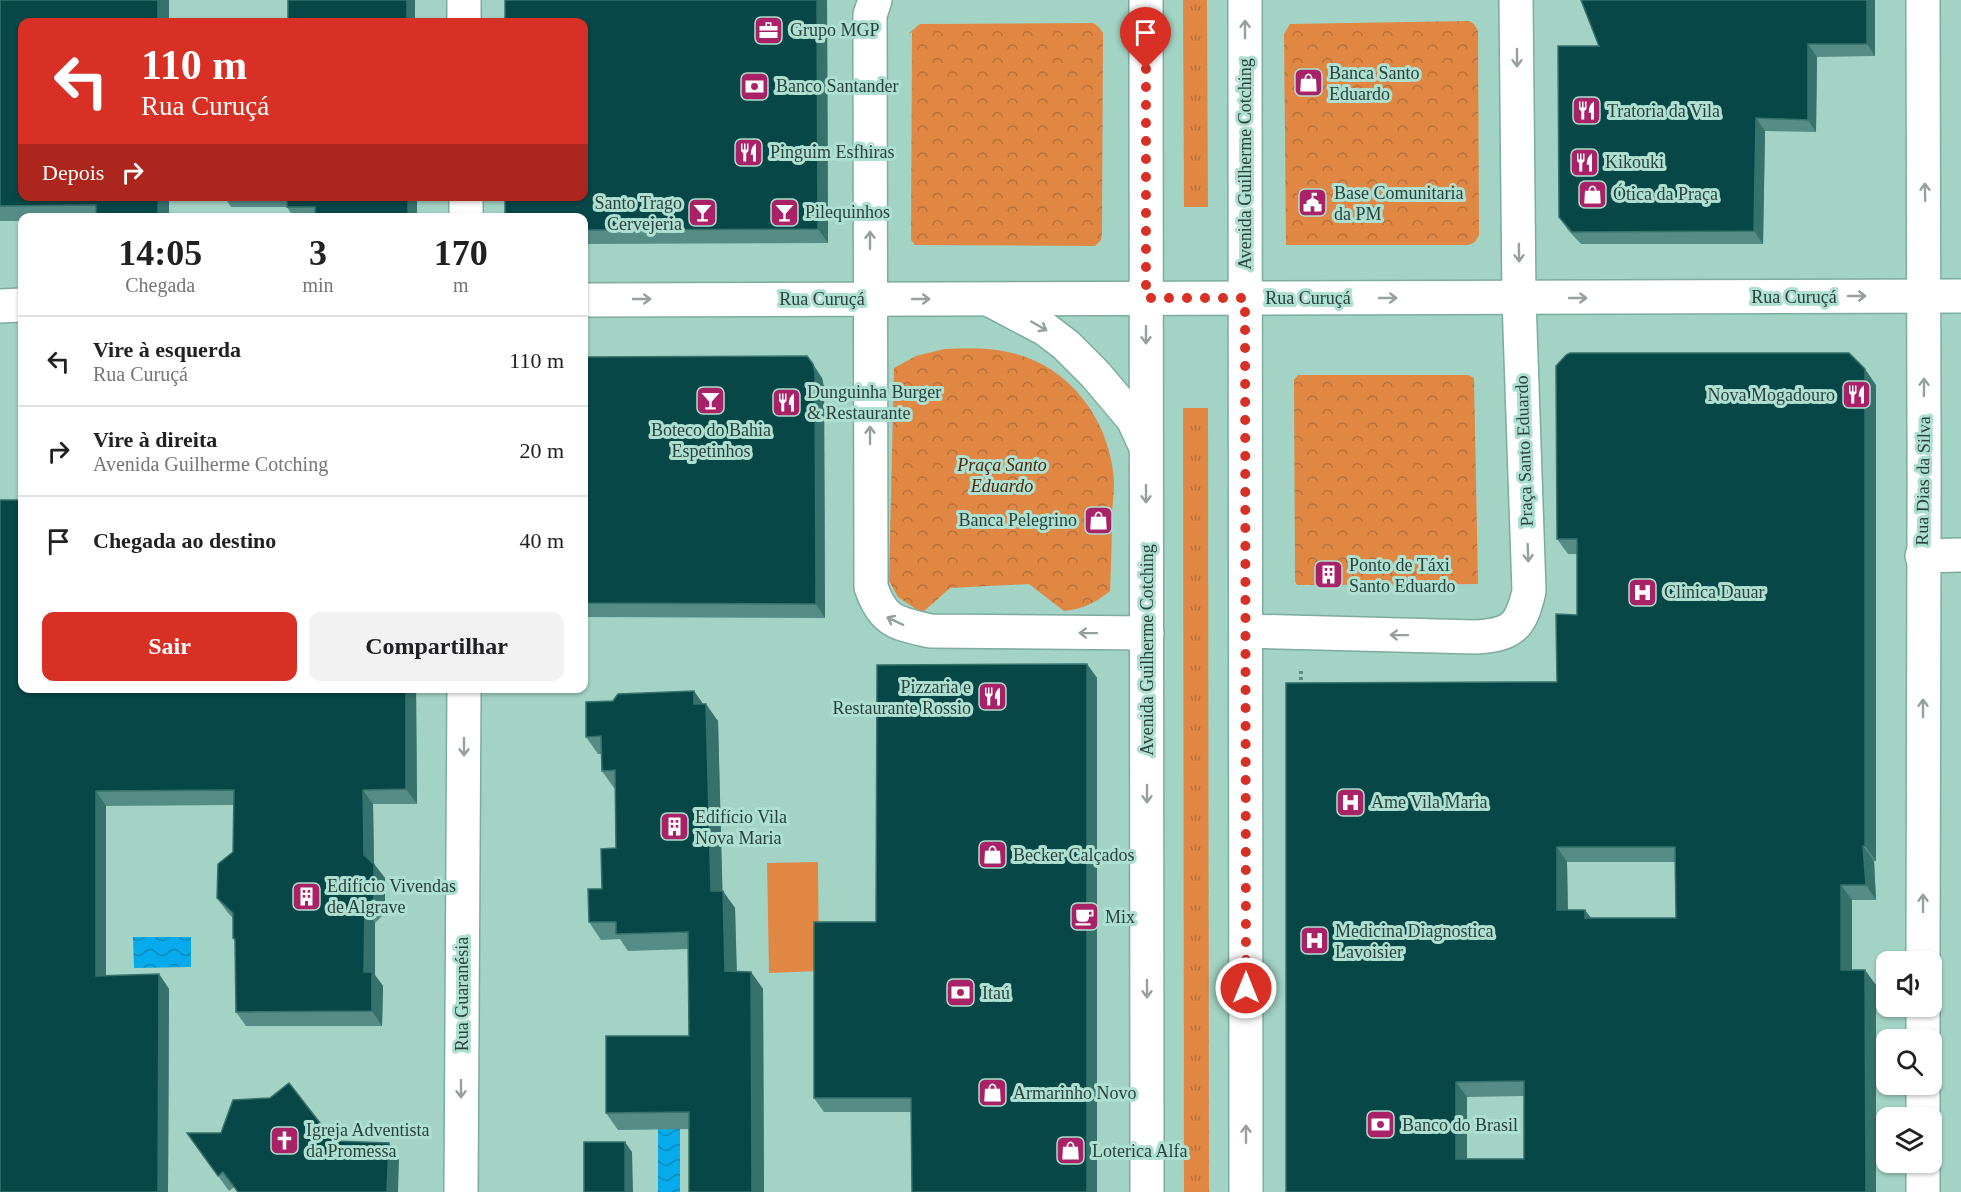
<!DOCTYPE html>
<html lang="pt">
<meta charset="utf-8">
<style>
body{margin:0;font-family:Georgia,serif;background:#f2f2f2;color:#202124;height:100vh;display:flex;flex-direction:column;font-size:22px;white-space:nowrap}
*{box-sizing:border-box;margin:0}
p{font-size:20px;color:#757577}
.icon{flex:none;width:33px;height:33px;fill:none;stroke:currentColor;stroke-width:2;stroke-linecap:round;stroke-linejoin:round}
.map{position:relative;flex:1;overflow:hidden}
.sheet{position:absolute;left:18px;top:213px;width:570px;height:480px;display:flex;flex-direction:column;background:#fff;border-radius:12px;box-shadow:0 2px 4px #0004}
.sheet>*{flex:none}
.banner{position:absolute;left:18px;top:18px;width:570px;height:183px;border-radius:12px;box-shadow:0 2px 4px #0004;background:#d93025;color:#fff;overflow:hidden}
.tools{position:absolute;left:1876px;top:951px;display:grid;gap:12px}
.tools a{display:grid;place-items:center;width:66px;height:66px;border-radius:12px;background:#fff;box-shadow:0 2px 4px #0004;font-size:30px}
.pin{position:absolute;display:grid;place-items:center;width:51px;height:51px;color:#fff;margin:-62px -26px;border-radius:50% 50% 50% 0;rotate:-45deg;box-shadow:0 0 6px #0007}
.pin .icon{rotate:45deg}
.me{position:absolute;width:66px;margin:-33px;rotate:0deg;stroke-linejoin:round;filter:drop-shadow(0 0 4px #0008)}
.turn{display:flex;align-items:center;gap:21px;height:126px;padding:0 24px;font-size:27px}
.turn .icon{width:78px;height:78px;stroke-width:2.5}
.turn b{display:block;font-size:42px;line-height:51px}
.then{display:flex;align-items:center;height:57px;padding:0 24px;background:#0003;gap:12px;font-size:22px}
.eta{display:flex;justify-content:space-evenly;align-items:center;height:102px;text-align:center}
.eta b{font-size:36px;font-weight:600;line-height:42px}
.button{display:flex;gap:12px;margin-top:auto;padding:12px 24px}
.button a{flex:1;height:69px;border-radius:12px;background:#d93025;color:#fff;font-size:24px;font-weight:600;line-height:69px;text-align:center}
.button a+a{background:#f2f2f2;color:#202124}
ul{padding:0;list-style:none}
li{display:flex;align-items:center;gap:18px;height:90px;padding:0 24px;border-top:2px solid #e0e0e0}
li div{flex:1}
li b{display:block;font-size:22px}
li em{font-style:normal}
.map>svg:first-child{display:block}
.grass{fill:url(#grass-tufts)}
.park{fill:url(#park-crowns)}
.pitch{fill:#e18744}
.water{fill:url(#water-waves)}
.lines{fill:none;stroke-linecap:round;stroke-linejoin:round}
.minor-casing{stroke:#7cac9e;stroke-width:36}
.major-casing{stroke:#7cac9e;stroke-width:36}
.path{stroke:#66887e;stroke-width:4;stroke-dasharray:3 3;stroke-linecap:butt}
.minor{stroke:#fff;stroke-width:33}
.major{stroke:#fff;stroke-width:33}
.wall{fill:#558d86;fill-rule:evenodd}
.shaded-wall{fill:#36716c}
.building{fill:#084747;stroke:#36716c;stroke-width:1.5;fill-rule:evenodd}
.oneway{stroke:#96a09c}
.route{stroke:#d93025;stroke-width:10;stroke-dasharray:0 18}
.labels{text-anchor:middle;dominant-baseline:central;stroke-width:6;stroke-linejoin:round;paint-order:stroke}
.poi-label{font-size:18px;fill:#2c403a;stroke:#aee0d1;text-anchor:start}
.street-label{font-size:18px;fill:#2c403a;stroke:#aee0d1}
.park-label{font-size:18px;font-style:italic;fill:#4f280a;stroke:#aee0d1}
</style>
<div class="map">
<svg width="1961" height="1192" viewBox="0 0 1961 1192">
<defs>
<pattern id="grass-tufts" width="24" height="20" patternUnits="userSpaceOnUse" patternTransform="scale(1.5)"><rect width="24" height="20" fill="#e18744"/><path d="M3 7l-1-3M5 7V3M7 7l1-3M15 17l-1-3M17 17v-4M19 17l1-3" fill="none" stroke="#b7703a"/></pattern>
<pattern id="park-crowns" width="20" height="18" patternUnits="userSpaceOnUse" patternTransform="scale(1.5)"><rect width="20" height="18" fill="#e18744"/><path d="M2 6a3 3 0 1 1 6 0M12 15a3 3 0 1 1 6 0" fill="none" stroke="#b7703a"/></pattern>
<pattern id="water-waves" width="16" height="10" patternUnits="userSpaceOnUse" patternTransform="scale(1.5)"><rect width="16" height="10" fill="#07aaea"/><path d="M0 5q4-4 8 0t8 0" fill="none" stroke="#088cbf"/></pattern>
</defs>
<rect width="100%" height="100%" fill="#a2d3c4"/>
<g class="grass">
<path d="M1183,0H1207L1208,207H1184Z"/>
<path d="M1183,408H1208L1209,1192H1184Z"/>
</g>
<g class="park">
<path d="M1469,21L1474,24L1478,31L1479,235L1475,242L1468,245H1286L1284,34L1290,24Z"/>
<path d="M1093,23L1099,27L1103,33L1102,234L1101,240L1095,246L915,245L911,240L912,32L908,34L920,24Z"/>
<path d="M944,349C967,348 990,347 1012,353C1068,366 1106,416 1113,471C1115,485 1113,499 1112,513C1112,539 1111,565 1110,591C1095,603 1083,609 1064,611L1029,584L950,588L922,613L898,597L889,581L894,368L916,356Z"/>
<path d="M1298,375H1468L1474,378L1478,584L1297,585L1295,581L1294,380Z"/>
</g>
<path class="pitch" d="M818,862L819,971L769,973L767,863Z"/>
<g class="water">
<path d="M133,937H191V967L134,968Z"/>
<rect x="658" y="1047" width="22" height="145"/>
</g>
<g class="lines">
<defs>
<g id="minor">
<path d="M464,0V22"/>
<path d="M875,0L870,15L871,587C883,622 896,623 930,631L1147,633"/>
<path d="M1923,0C1926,321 1923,641 1923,962"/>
<path d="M466,196V218"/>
<path d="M1922,556L1961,555"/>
<path d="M1246,631L1475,637C1512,635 1521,627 1529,591L1519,299L1516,0"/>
<path d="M1923,1006V1040"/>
<path d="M1923,1084V1118"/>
<path d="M1923,1162V1192"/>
<path d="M461,1192L464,688"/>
</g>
<g id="major">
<path d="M1146,0L1147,1192"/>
<path d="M1245,0L1246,1192"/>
<path d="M584,300L1961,296"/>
<path d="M992,301L1045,329L1066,345L1095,374L1133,419L1145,445"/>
<path d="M0,306L22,305"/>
</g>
</defs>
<use href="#minor" class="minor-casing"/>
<use href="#major" class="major-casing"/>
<path class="path" d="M1301,671V683"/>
<use href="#minor" class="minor"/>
<use href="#major" class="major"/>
</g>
<g class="wall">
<path d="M0,0H169V22H22L169,196V218H22V221H0Z"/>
<path d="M505,0H827L828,243L584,244V218H506L505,215Z"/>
<path d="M1875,0V56L1817,57L1816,132L1765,131L1763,244H1581L1568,230L1559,217L1599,46Z"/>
<path d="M224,196H417V218H294L287,207H231Z"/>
<path d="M584,357L822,378L824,387L825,618L584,617Z"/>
<path d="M1876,385V861H1874L1876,900H1852V970L1876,985V1192H1286L1557,682L1577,615V554H1568L1557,539ZM1567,862H1676V918H1591L1585,910H1568ZM1524,1096V1159H1467V1097Z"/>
<path d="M1087,664L1097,678V1192H912L911,1112H824L814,1098L876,922Z"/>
<path d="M22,688H416L417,804H373L374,864L385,878V913L375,923V975L383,986L382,1026H246L236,1012L235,941L233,938V918L228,913L217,898L233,852L234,805L106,806V976L159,974L169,989L168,1192H0Z"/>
<path d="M694,691L702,704L718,721L722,891L735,908L737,972H751L763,989L764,1192H689V1129L618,1130L606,1113L689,1036L688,949L628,951L620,939L601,940L589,922L616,848L615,788H614L602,771V754H598L586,737Z"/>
<path d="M187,1133L334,1141L389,1143L399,1158L234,1187L229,1191Z"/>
</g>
<g class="shaded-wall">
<rect x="158" y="0" width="11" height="22"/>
<rect x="407" y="0" width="8" height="22"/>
<path d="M817,0H827L828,243L818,229Z"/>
<path d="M1867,0H1875V56L1867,44Z"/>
<path d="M1808,44L1817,57L1816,132L1808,120Z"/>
<path d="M1756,118L1765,131L1763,244L1754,231Z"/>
<rect x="158" y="196" width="11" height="22"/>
<rect x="408" y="196" width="9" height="22"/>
<path d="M813,364L822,378L824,387L825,618L816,604Z"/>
<path d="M1865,369L1876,385V861L1865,846Z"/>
<path d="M1087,664L1097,678V1192H1087Z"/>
<path d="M406,688H416L417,804L406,789Z"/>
<path d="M694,691L706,708L694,704Z"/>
<path d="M706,704L718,721L723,909L711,891Z"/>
<path d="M363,790L373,804L374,864L385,878V913L374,898L364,855Z"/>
<path d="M96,791L106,806V990L96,976Z"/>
<path d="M1863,846L1874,861L1876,900L1866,885Z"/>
<path d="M1557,847L1567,862L1568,925L1557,910Z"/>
<path d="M1841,885L1852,900V985L1841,970Z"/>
<path d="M723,891L735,908L737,989L725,971Z"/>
<path d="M365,908L375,923V975L383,986L382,1026L372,1011L364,972Z"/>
<path d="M1585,910L1596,925L1585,918Z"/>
<path d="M1865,970L1876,985V1192H1866Z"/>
<path d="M751,972L763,989L764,1192H752Z"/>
<path d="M159,974L169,989L168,1192H158Z"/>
<path d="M1456,1082L1467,1097V1174L1456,1159Z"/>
<path d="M625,1142L632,1152L633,1192H625Z"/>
<path d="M389,1143L399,1158L398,1192H387Z"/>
</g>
<g class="building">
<path d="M0,0H158V22H22V196H158V218H96V205L0,206Z"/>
<rect x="288" y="0" width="119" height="22"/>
<path d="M505,0H817L818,229L584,230V218H507L505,215V196H584V22H505Z"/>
<path d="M1581,0H1867V44H1808V120L1756,118L1754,231L1572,232L1559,217L1558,46H1599Z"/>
<path d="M287,196H408V218H315V207H287Z"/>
<path d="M1570,353H1849L1865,369V846H1863L1866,885H1841V970H1865L1866,1192H1286V683L1557,682L1556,614L1577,615V539H1557L1556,366L1566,355ZM1557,847H1675L1676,918H1585V910H1557ZM1524,1081V1159H1456V1082Z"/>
<path d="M807,356L813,364L815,373L816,604L584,603V357Z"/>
<path d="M0,500H22V688H406V789L363,790L364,855L374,864V898L365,908L364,972H372V1011L236,1012L235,939L233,938V913L217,898L218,864L233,852L234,790L96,791V976L159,974L158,1192H0Z"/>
<path d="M1087,664V1192H912L911,1098H814V922H876L877,665Z"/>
<path d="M694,691V704H706L711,891H723L725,971L751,972L752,1192H689V1112L606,1113V1036H689L688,932L616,934V922H589L588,889H602L601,849L616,848L615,770L602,771L601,736L586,737V702L613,701L618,694Z"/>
<path d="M289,1083L334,1141L389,1143L387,1192H238L223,1172L218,1176L187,1133H221L233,1100L270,1098Z"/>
<rect x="584" y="1142" width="41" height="50"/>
</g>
<defs><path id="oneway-shaft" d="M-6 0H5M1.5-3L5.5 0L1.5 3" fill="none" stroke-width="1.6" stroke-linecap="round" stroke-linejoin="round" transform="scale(1.5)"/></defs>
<g class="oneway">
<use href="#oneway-shaft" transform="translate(1245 29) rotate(-90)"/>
<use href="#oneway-shaft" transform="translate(1517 58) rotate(90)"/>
<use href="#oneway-shaft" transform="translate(1925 192) rotate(-91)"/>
<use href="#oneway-shaft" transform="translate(870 240) rotate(-90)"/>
<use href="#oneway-shaft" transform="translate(1519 253) rotate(89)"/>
<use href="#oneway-shaft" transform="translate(1857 296)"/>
<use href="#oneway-shaft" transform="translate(1388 298)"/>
<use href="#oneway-shaft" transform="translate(1578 298)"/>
<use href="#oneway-shaft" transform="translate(642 299)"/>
<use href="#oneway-shaft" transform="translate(921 299)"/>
<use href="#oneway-shaft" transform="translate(1039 326) rotate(30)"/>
<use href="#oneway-shaft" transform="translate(1146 335) rotate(90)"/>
<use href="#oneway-shaft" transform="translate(1924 387) rotate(-89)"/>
<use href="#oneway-shaft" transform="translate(870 435) rotate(-90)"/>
<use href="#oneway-shaft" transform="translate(1146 494) rotate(90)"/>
<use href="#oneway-shaft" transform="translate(1528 553) rotate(88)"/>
<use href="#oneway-shaft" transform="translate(895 621) rotate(-155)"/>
<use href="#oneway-shaft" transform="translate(1088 633) rotate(-179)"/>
<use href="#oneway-shaft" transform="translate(1399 635) rotate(-179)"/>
<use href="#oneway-shaft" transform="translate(1923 708) rotate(-90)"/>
<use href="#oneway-shaft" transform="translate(464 747) rotate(90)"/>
<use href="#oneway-shaft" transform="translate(1147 794) rotate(90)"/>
<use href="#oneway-shaft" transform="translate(1923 903) rotate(-90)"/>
<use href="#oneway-shaft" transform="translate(1147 989) rotate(90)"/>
<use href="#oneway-shaft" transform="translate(461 1089) rotate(90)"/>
<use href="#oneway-shaft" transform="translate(1246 1134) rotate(-90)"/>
</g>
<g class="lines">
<path class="route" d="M1146,69V298H1245L1246,988"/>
</g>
<defs>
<symbol id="office-square" viewBox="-11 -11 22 22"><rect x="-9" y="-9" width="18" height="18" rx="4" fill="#a92268" stroke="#aee0d1"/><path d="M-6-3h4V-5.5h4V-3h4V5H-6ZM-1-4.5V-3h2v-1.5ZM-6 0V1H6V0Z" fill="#fff"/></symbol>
<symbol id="shop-square" viewBox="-11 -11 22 22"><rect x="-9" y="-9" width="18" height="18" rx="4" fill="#a92268" stroke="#aee0d1"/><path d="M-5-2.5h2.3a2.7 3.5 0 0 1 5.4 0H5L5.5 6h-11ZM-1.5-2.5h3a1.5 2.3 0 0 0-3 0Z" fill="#fff"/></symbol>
<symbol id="bank-square" viewBox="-11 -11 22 22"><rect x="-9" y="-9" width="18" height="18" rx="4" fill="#a92268" stroke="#aee0d1"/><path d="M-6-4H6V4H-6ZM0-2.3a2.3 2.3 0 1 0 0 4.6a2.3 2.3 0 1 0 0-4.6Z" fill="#fff"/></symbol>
<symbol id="restaurant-square" viewBox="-11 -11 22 22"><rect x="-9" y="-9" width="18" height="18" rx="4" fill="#a92268" stroke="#aee0d1"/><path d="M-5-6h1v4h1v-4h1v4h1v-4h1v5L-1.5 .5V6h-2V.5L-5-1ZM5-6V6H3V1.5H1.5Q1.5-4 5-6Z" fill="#fff"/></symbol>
<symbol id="civic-square" viewBox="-11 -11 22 22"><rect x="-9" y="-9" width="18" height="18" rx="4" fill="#a92268" stroke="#aee0d1"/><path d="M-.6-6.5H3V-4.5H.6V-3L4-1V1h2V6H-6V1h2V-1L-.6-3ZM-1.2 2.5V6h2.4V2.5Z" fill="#fff"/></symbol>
<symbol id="bar-square" viewBox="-11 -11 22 22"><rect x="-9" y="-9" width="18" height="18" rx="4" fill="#a92268" stroke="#aee0d1"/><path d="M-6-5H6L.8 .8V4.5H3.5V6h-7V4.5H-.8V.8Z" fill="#fff"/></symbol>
<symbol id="building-square" viewBox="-11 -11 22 22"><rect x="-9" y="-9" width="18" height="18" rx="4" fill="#a92268" stroke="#aee0d1"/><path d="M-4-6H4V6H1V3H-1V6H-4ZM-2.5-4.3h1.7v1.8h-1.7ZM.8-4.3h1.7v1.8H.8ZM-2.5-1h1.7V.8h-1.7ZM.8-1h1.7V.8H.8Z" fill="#fff"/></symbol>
<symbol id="hospital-square" viewBox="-11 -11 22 22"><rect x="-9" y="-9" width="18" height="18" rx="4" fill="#a92268" stroke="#aee0d1"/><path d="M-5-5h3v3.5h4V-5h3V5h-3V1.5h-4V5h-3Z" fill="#fff"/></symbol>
<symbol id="cafe-square" viewBox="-11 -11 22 22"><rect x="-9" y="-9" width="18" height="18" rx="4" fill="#a92268" stroke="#aee0d1"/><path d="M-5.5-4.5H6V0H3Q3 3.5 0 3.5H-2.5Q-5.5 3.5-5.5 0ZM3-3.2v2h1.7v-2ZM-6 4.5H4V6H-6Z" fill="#fff"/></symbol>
<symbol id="church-square" viewBox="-11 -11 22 22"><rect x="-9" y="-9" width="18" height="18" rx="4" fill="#a92268" stroke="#aee0d1"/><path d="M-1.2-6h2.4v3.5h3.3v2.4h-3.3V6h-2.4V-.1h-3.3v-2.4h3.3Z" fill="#fff"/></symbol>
</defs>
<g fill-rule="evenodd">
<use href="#office-square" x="752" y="14" width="33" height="33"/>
<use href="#shop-square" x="1292" y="66" width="33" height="33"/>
<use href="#bank-square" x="738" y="70" width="33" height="33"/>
<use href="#restaurant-square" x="1570" y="94" width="33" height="33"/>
<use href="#restaurant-square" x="732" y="136" width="33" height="33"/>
<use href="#restaurant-square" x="1568" y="146" width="33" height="33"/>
<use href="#shop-square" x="1576" y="178" width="33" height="33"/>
<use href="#civic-square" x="1296" y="186" width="33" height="33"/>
<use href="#bar-square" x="768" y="196" width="33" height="33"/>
<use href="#bar-square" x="686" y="196" width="33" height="33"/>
<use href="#restaurant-square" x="1840" y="378" width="33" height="33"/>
<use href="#bar-square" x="694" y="384" width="33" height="33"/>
<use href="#restaurant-square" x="770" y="386" width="33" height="33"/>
<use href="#shop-square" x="1082" y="504" width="33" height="33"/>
<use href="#building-square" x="1312" y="558" width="33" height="33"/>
<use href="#hospital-square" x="1626" y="576" width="33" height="33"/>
<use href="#restaurant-square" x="976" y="680" width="33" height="33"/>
<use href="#hospital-square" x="1334" y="786" width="33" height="33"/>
<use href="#building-square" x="658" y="810" width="33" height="33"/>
<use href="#shop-square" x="976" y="838" width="33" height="33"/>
<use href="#building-square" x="290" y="880" width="33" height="33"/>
<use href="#cafe-square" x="1068" y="900" width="33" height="33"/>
<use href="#hospital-square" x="1298" y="924" width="33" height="33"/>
<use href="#bank-square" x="944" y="976" width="33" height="33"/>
<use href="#shop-square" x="976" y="1076" width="33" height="33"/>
<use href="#bank-square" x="1364" y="1108" width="33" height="33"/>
<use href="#church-square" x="268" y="1124" width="33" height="33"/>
<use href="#shop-square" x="1054" y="1134" width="33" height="33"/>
</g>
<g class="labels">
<g class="poi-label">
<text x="790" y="30">Grupo MGP</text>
<text x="1329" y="73">Banca Santo<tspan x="1329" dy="21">Eduardo</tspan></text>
<text x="776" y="86">Banco Santander</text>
<text x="1607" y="111">Tratoria da Vila</text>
<text x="770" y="152">Pinguim Esfhiras</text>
<text x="1605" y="162">Kikouki</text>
<text x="1334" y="193">Base Comunitaria<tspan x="1334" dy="21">da PM</tspan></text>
<text x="1613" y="194">Ótica da Praça</text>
<text x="682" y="203" text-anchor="end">Santo Trago<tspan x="682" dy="21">Cervejeria</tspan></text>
<text x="805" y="212">Pilequinhos</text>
<text x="807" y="392">Dunguinha Burger<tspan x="807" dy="21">&amp; Restaurante</tspan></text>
<text x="1835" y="395" text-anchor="end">Nova Mogadouro</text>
<text x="711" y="430" text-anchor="middle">Boteco do Bahia<tspan x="711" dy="21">Espetinhos</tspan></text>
<text x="1077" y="520" text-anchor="end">Banca Pelegrino</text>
<text x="1349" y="565">Ponto de Táxi<tspan x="1349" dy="21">Santo Eduardo</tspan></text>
<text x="1664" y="592">Clinica Dauar</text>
<text x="971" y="687" text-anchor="end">Pizzaria e<tspan x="971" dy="21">Restaurante Rossio</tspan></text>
<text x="1371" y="802">Ame Vila Maria</text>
<text x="695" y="817">Edifício Vila<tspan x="695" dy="21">Nova Maria</tspan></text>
<text x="1013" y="855">Becker Calçados</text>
<text x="327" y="886">Edifício Vivendas<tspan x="327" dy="21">de Algrave</tspan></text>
<text x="1105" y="917">Mix</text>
<text x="1335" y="931">Medicina Diagnostica<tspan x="1335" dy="21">Lavoisier</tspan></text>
<text x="982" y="993">Itaú</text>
<text x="1013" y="1093">Armarinho Novo</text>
<text x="1402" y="1125">Banco do Brasil</text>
<text x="306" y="1130">Igreja Adventista<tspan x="306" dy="21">da Promessa</tspan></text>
<text x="1092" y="1151">Loterica Alfa</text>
</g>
<g class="street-label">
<text transform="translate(1245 164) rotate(-90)">Avenida Guilherme Cotching</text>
<text x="1794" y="297">Rua Curuçá</text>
<text x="1308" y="298">Rua Curuçá</text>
<text x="822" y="299">Rua Curuçá</text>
<text transform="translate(1524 451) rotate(-92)">Praça Santo Eduardo</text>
<text transform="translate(1923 481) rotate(-89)">Rua Dias da Silva</text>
<text transform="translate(1147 650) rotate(-90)">Avenida Guilherme Cotching</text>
<text transform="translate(462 994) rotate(-90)">Rua Guaranésia</text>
</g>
<g class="park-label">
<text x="1002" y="465">Praça Santo<tspan x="1002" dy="21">Eduardo</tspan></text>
</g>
</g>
</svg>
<div class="tools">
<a><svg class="icon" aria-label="sound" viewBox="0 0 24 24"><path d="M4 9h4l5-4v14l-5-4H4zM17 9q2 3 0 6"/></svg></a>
<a><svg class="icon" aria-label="search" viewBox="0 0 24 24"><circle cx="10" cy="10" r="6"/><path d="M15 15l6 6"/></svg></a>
<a><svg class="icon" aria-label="layers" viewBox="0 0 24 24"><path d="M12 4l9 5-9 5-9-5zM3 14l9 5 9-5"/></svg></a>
</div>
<div class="pin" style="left:1146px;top:69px;background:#d93025"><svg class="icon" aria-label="arrive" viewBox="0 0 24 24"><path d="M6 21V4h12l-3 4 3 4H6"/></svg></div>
<svg class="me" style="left:1246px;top:988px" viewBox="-20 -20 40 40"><circle r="17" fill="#d93025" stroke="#fff" stroke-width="3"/><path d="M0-11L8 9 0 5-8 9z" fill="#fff"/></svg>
<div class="banner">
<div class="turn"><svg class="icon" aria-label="left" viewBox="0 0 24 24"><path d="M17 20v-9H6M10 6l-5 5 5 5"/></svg><div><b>110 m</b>Rua Curuçá</div></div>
<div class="then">Depois<svg class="icon" aria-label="right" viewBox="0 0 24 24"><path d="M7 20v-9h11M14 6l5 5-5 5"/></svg></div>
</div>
<section class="sheet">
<div class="eta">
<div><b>14:05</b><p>Chegada</p></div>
<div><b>3</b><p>min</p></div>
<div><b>170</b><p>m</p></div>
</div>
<ul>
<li><svg class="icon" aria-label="left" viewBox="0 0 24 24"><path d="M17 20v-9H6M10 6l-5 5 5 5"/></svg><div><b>Vire à esquerda</b><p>Rua Curuçá</p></div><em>110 m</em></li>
<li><svg class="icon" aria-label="right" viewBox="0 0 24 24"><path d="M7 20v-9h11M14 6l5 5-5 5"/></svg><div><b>Vire à direita</b><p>Avenida Guilherme Cotching</p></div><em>20 m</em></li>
<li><svg class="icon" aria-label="arrive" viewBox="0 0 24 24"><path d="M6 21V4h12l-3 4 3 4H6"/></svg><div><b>Chegada ao destino</b></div><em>40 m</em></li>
</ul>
<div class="button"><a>Sair</a><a>Compartilhar</a></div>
</section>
</div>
